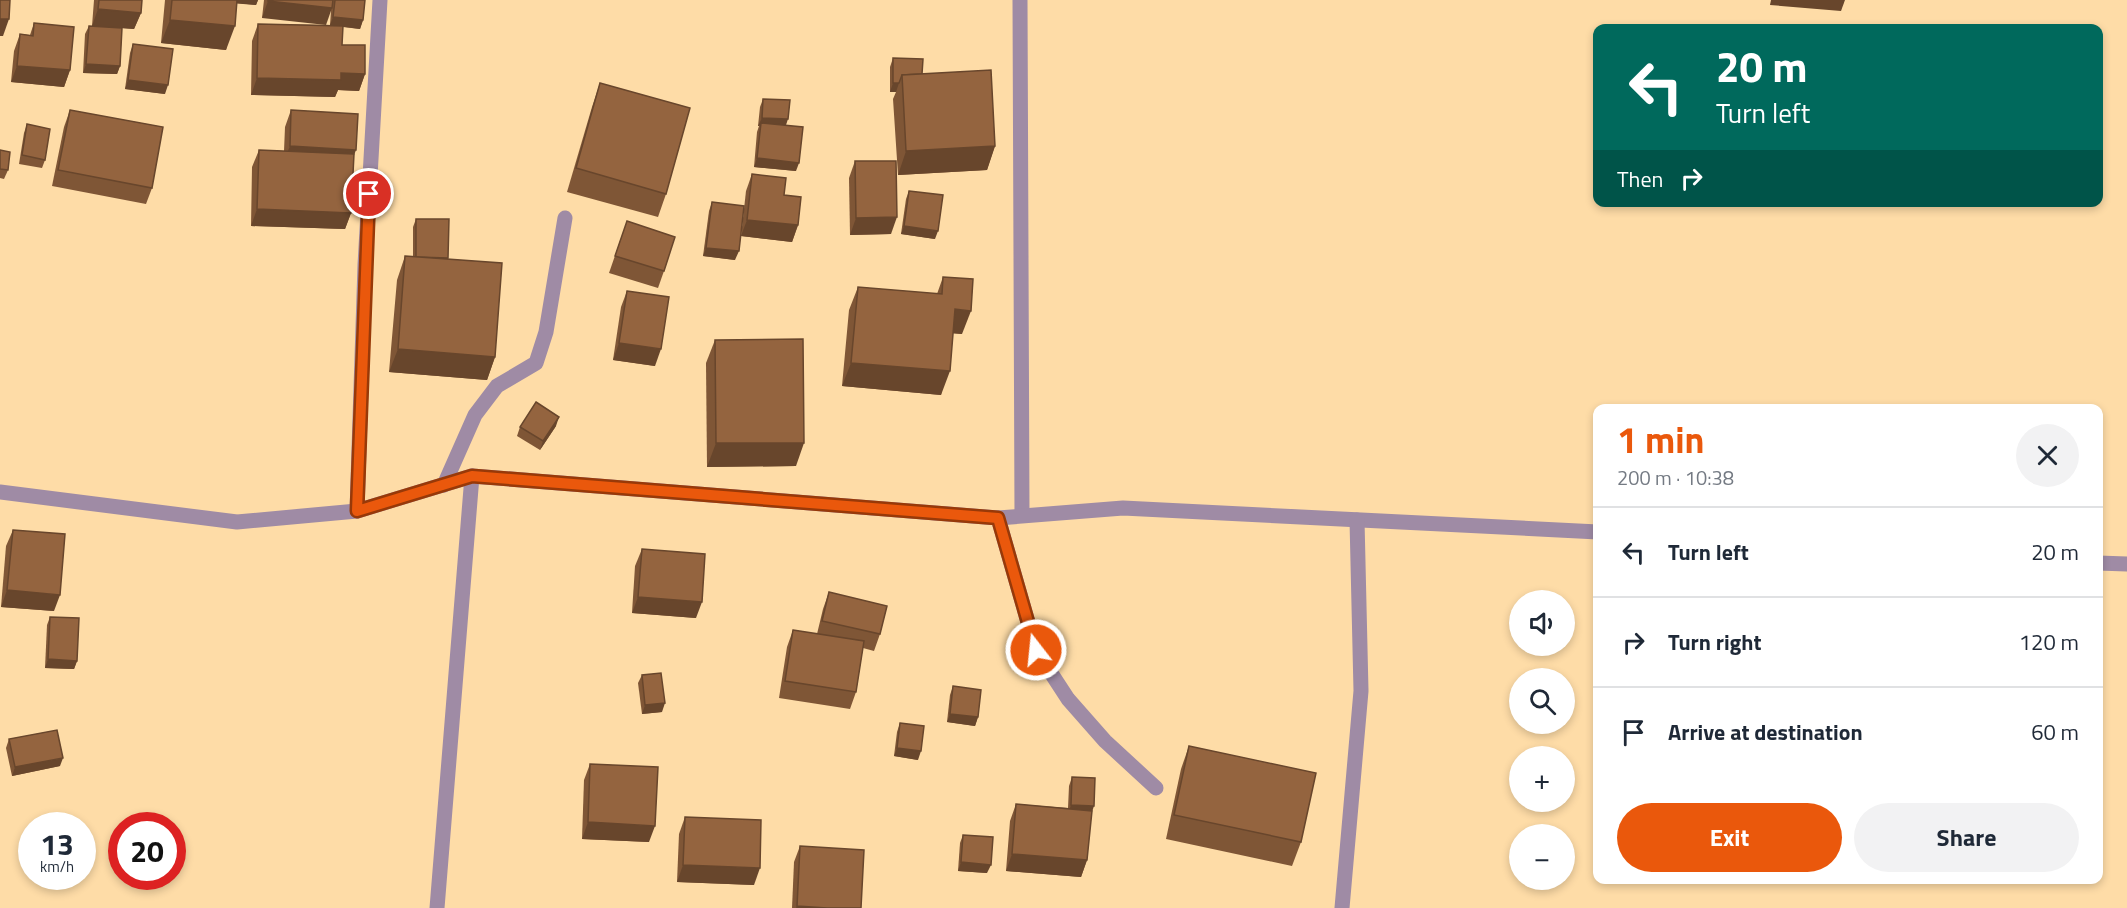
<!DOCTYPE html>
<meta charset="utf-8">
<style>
body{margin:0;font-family:"Titillium Web",sans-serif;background:#f2f2f3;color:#1f2937;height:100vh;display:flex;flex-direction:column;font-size:22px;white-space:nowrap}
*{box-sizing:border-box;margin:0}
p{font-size:20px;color:#747a83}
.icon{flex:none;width:33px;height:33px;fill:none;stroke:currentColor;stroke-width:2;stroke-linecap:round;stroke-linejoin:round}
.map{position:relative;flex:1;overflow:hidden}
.details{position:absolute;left:1593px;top:404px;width:510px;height:480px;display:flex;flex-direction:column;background:#fff;border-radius:12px;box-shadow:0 3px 9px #0003}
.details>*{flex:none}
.hud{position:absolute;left:1593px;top:24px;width:510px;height:183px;border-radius:12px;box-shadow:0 3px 9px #0003;background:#00695c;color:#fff;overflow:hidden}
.tools{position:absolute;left:1509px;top:590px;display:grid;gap:12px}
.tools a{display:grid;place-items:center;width:66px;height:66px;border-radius:50%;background:#fff;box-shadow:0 3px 9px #0003;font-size:30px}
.speed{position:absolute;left:18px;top:812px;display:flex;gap:12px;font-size:30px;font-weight:700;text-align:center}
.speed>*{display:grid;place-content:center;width:78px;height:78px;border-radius:50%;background:#fff;box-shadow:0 3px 9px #0003;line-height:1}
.speed small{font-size:15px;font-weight:400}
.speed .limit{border:9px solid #d22;background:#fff;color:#111}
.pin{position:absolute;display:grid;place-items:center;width:51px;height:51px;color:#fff;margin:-26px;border:3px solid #fff;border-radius:50%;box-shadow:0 2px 6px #0007}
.me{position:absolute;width:66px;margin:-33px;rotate:344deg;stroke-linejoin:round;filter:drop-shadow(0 0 4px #0008)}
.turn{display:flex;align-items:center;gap:21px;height:126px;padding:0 24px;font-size:27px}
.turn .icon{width:78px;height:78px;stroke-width:2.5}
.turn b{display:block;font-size:42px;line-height:51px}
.then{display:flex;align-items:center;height:57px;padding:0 24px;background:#0003;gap:12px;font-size:22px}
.round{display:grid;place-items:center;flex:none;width:63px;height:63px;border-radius:32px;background:#f2f2f3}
.summary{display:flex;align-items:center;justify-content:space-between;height:102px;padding:0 24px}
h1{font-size:36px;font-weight:700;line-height:45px;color:#ea580c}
.primary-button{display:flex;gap:12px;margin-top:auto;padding:12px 24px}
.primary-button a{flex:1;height:69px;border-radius:36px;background:#ea580c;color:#fff;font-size:24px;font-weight:700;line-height:69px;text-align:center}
.primary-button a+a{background:#f2f2f3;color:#1f2937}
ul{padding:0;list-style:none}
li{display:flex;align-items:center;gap:18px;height:90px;padding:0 24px;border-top:2px solid #e0e1e3}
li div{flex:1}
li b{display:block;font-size:22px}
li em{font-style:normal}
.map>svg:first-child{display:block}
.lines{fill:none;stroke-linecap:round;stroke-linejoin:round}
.lane{stroke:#9f8ba5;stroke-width:15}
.street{stroke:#9f8ba5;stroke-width:15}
.wall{fill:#7f5636}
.shaded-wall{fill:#68462c}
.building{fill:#94643f;stroke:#68462c;stroke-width:1.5}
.route-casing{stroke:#983908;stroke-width:15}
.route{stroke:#ea580c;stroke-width:10}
</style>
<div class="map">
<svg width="2127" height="908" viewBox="0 0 2127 908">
<rect width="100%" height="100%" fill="#fedca7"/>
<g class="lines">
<g class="lane">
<path d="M444,485L475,415L497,386L536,363L546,332L565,218"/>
<path d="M998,518L1036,650L1068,699L1105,741L1156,788"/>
</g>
<g class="street">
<path d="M1020,0L1022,515"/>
<path d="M0,492L237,522L357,511L472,476L998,518L1123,508L1598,532"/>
<path d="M357,511L365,265L380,0"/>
<path d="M2098,563L2127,564"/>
<path d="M437,908L472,476"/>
<path d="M1342,908L1361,691L1357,520"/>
</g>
</g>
<g class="wall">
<path d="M94,0H142L141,13L134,29L122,28L120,66L117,74L83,73L85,34L89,26H92Z"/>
<path d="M165,0H258L256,5L237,3L226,50L161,43Z"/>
<path d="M264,0H365L363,20L360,29L343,27L342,45L365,74L359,91L338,90L335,97L251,95L252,41L258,24L330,25L331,11L262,18Z"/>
<path d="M34,23L70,70L64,87L11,82L14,51L20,34L30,35Z"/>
<path d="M133,44L165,94L125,89L130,53Z"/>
<path d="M893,58L922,74L995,146L987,170L898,175L893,99L896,92H890V67Z"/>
<path d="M600,83L666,194L658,217L567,192L592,107Z"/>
<path d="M763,99L786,125L796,171L754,167L757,132L759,126H758L760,107Z"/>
<path d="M70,110L152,188L146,204L52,186L64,127Z"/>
<path d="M291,110L354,156L351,213L345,229L251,226L252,167L259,150L284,151L285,127Z"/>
<path d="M27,124L45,160L42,168L19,164L24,133Z"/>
<path d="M0,150L8,170L4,179L0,178Z"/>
<path d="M855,161L891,234L850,235L849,178Z"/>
<path d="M752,174L784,195L798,225L792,242L741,236L746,191Z"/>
<path d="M909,191L935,239L901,234L906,199Z"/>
<path d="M712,202L735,260L703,256L709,211Z"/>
<path d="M416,219L448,258V259L495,357L487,380L389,372L397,280L405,256L413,257V227Z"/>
<path d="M627,221L664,271L658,288L609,273Z"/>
<path d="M943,277L962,334L953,333L941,395L842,386L849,310L858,287L937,294Z"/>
<path d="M627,291L655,366L613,360L621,307Z"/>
<path d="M715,340L796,466L707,467L706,363Z"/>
<path d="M556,426L540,450L517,436L520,427Z"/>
<path d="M13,530L54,611L1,607L6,546Z"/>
<path d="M642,549L696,618L632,613L635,566Z"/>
<path d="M829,592L880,634L874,651L863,648L856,692L850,709L779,698L787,647L793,630L817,634L823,609Z"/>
<path d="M50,617L77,661L74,669L45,668L47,625Z"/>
<path d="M642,675L662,712L642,714L638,683Z"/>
<path d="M953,686L978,717L975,726L947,722L950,695Z"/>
<path d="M900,723L918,760L894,756L897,732Z"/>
<path d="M9,739L60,766L12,776L6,748Z"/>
<path d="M1189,746L1301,842L1292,866L1166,839L1181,769Z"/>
<path d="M590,764L649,842L582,839L584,780Z"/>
<path d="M1072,777L1091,813L1087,860L1081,877L1006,871L1010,821L1016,804L1068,808L1069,786Z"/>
<path d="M685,817L754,885L677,882L679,834Z"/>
<path d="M963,835L987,873L958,871L960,843Z"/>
<path d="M800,846L861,908H792L794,862Z"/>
</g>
<g class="shaded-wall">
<path d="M231,0H258L256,5L230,3Z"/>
<path d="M1771,0H1845L1841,11L1770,5Z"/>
<path d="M268,1L332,8L326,25L262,18Z"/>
<path d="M98,9L141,13L134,29L92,26Z"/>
<path d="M333,17L363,20L360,29L330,25Z"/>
<path d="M0,19H9L3,36H0Z"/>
<path d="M170,20L235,26L226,50L161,43Z"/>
<path d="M86,64L120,66L117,74L83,73Z"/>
<path d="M17,66L70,70L64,87L11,82Z"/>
<path d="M341,73L365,74L359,91L338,90L335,97L251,95L257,78Z"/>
<path d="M128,80L168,85L165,94L125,89Z"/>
<path d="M893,83H899L896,92H890Z"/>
<path d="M762,118L788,119L785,128L761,123L759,126H758Z"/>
<path d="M290,146L356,150L350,166L283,163Z"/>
<path d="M995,146L987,170L898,175L906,151Z"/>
<path d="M757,158L799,163L796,171L754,167Z"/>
<path d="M257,209L351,213L345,229L251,226Z"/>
<path d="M897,217L891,234L850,235L856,218Z"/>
<path d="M747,220L798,225L792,242L741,236Z"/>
<path d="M904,226L938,231L935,239L901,234Z"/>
<path d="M706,248L739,251L735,260L703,256Z"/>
<path d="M955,309L971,311L962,334L947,333Z"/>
<path d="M619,343L661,349L655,366L613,360Z"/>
<path d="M398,349L495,357L487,380L389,372Z"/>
<path d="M851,363L950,371L941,395L842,386Z"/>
<path d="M559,417L556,426L540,450L543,441Z"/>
<path d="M716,443H804L796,466L707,467Z"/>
<path d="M7,590L60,595L54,611L1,607Z"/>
<path d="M638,597L702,602L696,618L632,613Z"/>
<path d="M48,659L77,661L74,669L45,668Z"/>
<path d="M665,703L662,712L642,714L645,705Z"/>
<path d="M950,714L978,717L975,726L947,722Z"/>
<path d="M897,748L921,751L918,760L894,756Z"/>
<path d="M63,758L60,766L12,776L15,767Z"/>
<path d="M1071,805L1094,806L1091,815L1068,814Z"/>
<path d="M588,822L655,826L649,842L582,839Z"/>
<path d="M1012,854L1087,860L1081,877L1006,871Z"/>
<path d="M961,862L991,865L987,873L958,871Z"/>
<path d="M683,865L760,868L754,885L677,882Z"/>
<path d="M797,906L827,908H796Z"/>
</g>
<g class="building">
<path d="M0,0H10L9,19H0Z"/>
<path d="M99,0H142L141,13L98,9Z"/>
<path d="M172,0H237L235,26L170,20Z"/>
<path d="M268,0H333L332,8L268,1Z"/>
<path d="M335,0H365L363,20L333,17Z"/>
<path d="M34,23L74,27L70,70L17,66L20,34L33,36Z"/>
<path d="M258,24L343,26L342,45H365V74L341,73V80L257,78Z"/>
<path d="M89,26L122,28L120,66L86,64Z"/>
<path d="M133,44L173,49L168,85L128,80Z"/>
<path d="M893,58L923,59L922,74L902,75L899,83H893Z"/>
<path d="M991,70L995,146L906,151L902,75Z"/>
<path d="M600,83L690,108L666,194L576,168Z"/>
<path d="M763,99L790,100L788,119L762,118Z"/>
<path d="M70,110L163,127L152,188L58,170Z"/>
<path d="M291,110L358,114L356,150L290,146Z"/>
<path d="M761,123L803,127L799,163L757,158Z"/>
<path d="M27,124L50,129L45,160L22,155Z"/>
<path d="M0,150L10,152L8,170L0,169Z"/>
<path d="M259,150L354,154L351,213L257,209Z"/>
<path d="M855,161H896L897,217L856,218Z"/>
<path d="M752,174L786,178L784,195L801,197L798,225L747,220Z"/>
<path d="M909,191L943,195L938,231L904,226Z"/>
<path d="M712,202L744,206L739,251L706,248Z"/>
<path d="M416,219H449L448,258L416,257Z"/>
<path d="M627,221L675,237L664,271L615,256Z"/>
<path d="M405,256L502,263L495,357L398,349Z"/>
<path d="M943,277L973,279L971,311L955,309L950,371L851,363L858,287L942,294Z"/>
<path d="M627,291L669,297L661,349L619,343Z"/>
<path d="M803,339L804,443H716L715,340Z"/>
<path d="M536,402L559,417L543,441L520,427Z"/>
<path d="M13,530L65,534L60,595L7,590Z"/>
<path d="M642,549L705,554L702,602L638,597Z"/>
<path d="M829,592L887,606L880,634L822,621Z"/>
<path d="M50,617L79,618L77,661L48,659Z"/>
<path d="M793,630L864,641L856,692L785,681Z"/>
<path d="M661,673L665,703L645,705L642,675Z"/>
<path d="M953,686L981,690L978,717L950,714Z"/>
<path d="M900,723L924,726L921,751L897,748Z"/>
<path d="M57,730L63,758L15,767L9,739Z"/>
<path d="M1189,746L1316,773L1301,842L1174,815Z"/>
<path d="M590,764L658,767L655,826L588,822Z"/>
<path d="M1072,777L1095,778L1094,806L1071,805Z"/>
<path d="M1016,804L1092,811L1087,860L1012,854Z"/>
<path d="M685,817L761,820L760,868L683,865Z"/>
<path d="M963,835L993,837L991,865L961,862Z"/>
<path d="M800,846L864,850L861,908H827L797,906Z"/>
</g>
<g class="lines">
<defs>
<path id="route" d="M369,194L357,511L472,476L998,518L1036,650"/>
</defs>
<use href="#route" class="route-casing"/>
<use href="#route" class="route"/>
</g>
</svg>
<div class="tools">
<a><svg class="icon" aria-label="sound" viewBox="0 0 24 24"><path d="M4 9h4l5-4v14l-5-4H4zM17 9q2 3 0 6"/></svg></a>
<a><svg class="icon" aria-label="search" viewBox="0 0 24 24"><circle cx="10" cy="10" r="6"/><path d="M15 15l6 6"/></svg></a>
<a>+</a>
<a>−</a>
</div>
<div class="speed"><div>13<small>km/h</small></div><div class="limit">20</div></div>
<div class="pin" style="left:369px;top:194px;background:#d93025"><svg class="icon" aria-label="arrive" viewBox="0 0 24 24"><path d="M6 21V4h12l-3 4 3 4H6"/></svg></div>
<svg class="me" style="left:1036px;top:650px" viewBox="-20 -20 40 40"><circle r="17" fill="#ea580c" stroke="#fff" stroke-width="3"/><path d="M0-11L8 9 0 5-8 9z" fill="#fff"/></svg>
<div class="hud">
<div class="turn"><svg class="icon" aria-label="left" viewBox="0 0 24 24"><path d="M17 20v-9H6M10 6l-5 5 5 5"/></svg><div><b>20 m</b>Turn left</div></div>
<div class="then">Then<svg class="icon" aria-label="right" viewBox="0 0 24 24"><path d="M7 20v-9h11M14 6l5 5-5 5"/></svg></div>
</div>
<section class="details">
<div class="summary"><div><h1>1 min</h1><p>200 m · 10:38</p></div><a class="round"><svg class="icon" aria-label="close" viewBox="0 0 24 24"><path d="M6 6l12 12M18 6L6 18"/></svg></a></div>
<ul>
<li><svg class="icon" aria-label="left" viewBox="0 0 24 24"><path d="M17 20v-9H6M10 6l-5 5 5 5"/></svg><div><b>Turn left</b></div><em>20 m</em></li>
<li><svg class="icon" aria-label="right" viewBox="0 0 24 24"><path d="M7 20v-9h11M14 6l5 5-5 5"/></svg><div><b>Turn right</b></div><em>120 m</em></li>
<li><svg class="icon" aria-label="arrive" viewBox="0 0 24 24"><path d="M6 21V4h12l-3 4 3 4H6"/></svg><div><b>Arrive at destination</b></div><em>60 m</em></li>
</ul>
<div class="primary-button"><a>Exit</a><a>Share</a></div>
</section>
</div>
